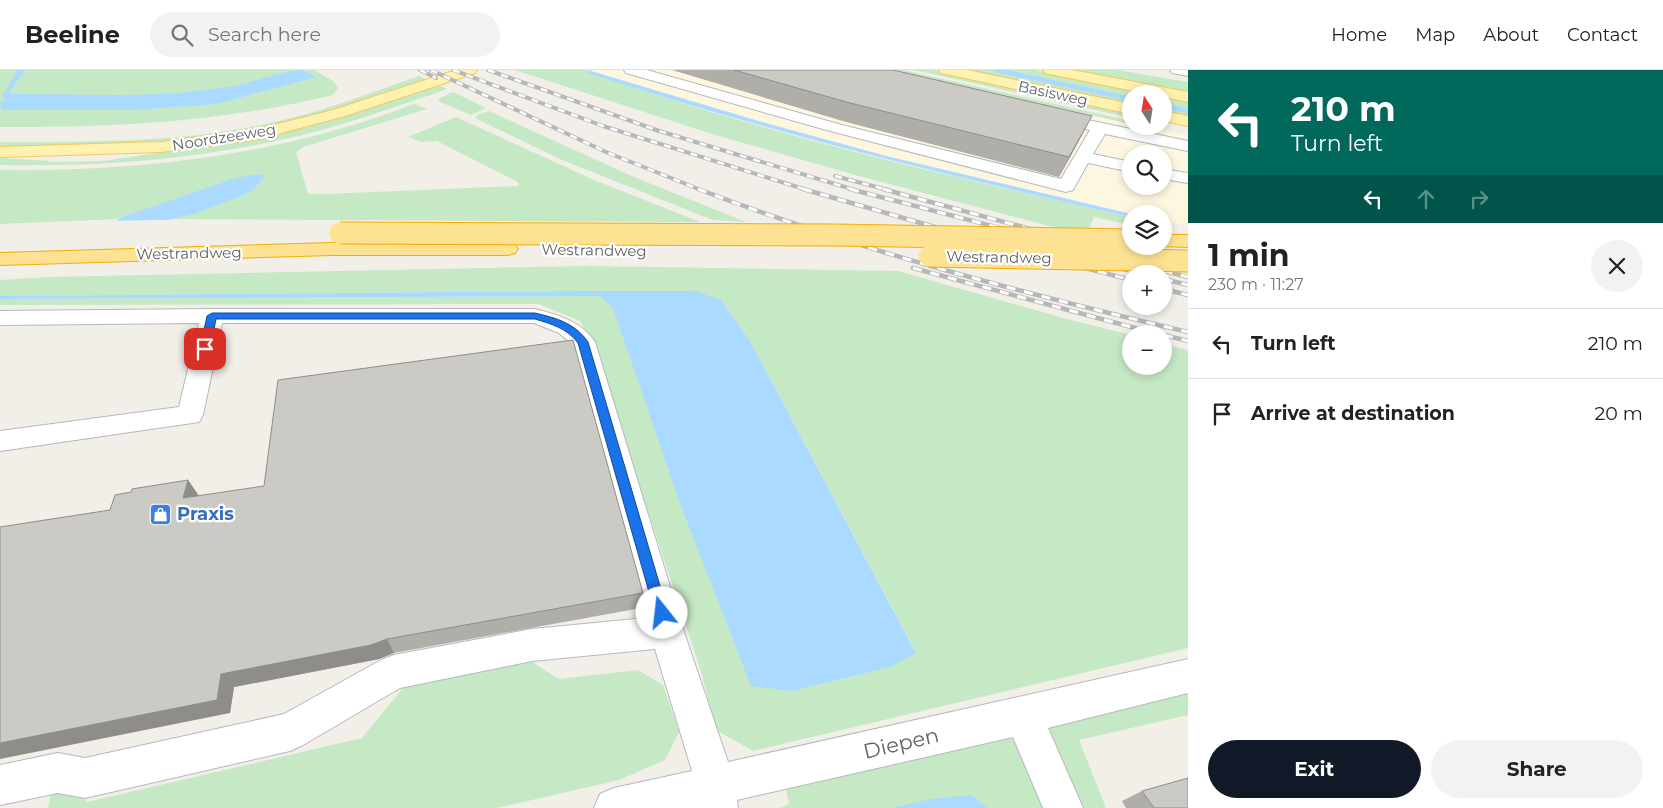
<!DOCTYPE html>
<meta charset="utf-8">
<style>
body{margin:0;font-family:Montserrat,sans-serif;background:#f2f2f2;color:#222;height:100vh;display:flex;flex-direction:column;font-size:19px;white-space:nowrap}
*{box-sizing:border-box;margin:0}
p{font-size:16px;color:#767676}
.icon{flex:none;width:28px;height:28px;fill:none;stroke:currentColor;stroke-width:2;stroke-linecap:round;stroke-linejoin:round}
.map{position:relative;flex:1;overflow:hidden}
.panel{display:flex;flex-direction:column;background:#fff;width:475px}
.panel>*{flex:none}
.guide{background:#00695c;color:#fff;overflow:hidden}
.needle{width:32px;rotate:348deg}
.buttons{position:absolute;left:1122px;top:15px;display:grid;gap:10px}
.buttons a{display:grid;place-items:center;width:50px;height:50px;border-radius:50%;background:#fff;box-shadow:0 2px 8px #0003;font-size:25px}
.pin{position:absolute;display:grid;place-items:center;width:42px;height:42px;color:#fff;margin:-21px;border-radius:10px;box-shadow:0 2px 8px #0006}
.me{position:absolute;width:55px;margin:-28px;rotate:344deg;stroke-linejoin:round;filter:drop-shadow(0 0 4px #0008)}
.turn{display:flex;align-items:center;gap:18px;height:105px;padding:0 20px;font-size:22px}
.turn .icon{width:65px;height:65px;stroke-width:2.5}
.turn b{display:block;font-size:35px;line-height:42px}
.lanes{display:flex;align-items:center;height:48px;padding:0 20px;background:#0003;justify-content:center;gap:25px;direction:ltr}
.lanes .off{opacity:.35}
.round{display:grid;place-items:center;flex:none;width:52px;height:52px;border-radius:26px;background:#f2f2f2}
.head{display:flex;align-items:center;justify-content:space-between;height:85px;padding:0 20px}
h1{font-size:30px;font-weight:700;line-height:38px}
.action{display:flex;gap:10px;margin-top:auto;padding:10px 20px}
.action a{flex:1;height:58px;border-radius:30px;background:#111827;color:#fff;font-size:20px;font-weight:700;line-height:58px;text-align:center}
.action a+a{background:#f2f2f2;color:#222}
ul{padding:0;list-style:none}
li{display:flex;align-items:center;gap:15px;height:70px;padding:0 20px;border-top:1px solid #e0e0e0}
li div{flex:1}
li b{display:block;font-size:19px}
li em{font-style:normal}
header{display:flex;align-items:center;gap:30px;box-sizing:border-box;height:70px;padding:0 25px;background:#fff;border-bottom:1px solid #e0e0e0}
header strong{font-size:24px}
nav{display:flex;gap:28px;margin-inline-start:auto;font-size:18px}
.search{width:350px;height:45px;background:#f2f2f2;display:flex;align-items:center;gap:12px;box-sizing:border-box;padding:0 18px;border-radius:28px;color:#767676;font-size:19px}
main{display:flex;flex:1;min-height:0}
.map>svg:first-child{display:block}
.commercial{fill:#fef7e0;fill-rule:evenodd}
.green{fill:#c5e8c5}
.water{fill:#aadaff}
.pier{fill:#f1efe8}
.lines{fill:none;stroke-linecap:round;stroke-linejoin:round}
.stream{stroke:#aadaff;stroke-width:4.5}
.minor-casing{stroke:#b5b8bc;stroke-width:2}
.major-casing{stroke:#f2c960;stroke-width:2}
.highway-casing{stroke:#f9ab00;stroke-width:2}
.minor{fill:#fff;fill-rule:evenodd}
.major{fill:#fff2af;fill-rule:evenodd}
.highway{fill:#fde293;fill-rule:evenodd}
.rail-far1-casing{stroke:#b6b7b8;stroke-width:4}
.rail-casing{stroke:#b6b7b8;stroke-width:4.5}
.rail-far1{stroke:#fff;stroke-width:2.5;stroke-dasharray:7;stroke-linecap:butt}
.rail{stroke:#fff;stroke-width:3;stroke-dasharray:9;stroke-linecap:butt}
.highway-bridge-casing{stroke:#f9ab00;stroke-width:23;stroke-linecap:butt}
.highway-bridge{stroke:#fde293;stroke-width:21}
.wall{fill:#afaea9}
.shaded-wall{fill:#8f8d8a}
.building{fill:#cccac5;stroke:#8f8d8a}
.route{fill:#1a73e8;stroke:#114b97}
.labels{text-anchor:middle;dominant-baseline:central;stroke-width:4.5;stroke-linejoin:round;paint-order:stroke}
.far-street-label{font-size:15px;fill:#5f6368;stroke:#fff}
.shop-label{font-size:18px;font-weight:bold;fill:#366cbe;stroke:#fff;text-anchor:start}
.near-street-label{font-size:21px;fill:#5f6368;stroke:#fff}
</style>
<header>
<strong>Beeline</strong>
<div class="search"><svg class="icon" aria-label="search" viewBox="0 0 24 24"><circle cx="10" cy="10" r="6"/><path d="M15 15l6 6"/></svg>Search here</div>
<nav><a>Home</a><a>Map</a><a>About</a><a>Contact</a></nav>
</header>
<main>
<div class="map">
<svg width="1188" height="738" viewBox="0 0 1188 738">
<rect width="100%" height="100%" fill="#f1efe8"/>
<path class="commercial" d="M592,0H887L1131,54V56H1142L1188,65V156L1164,151V144H1131L886,86L755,50L591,1ZM1131,84H1164V116H1131Z"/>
<g class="green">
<path d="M0,0H314L333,11L338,18L333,25C222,52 114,58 0,57Z"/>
<path d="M515,0H592L586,1C763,64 948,106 1131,147V155L1094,147L1086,165L1061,159L859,106L712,64Z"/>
<path d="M887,0H902L1131,51V54Z"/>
<path d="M914,0H934L1131,43V48Z"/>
<path d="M964,0H1035L1157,24H1131V35Z"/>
<path d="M1065,0H1118L1188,12V23Z"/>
<path d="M419,6L430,11C338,39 249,67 152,74C102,78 51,76 0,78V72C92,72 185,73 275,52C325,41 372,22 419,6Z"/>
<path d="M439,15L447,19C392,38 337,58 280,70C188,90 94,97 0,95V88L49,91V92L103,91L236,72L288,61L368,39Z"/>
<path d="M453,22L486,38L471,45L438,31L440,28Z"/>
<path d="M1164,25L1188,30V47L1164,42Z"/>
<path d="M414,34L427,39L303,77L296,82L308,124H326L519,116L518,112L437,71L422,72L408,67L456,47L594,110L700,152L174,149L190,145L147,139L119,149L0,154V100C141,102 282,85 414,34Z"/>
<path d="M489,41L634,107L746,152L713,150L560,89L475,48L477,45Z"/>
<path d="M585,196L898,201L1063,248L1131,265V296H1164V274L1188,280V578L753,681L716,660L700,598L595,281L580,251L539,234L0,235V229L600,226L613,238L916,582L750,271L721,230L577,221L0,226V210L51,207Z"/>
<path d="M524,587L559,609L638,600L663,615L679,662L665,690L619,710L497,738H48L51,722L72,720L87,732L362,668L412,607Z"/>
<path d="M1188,622V645L1079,670L1106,738H780L789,734L785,715Z"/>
</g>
<g class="water">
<path d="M18,0H25L11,20L9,23L12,24C83,24 158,29 228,17C246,14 287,0 302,0C307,2 311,5 316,7L216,34L136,40H1L0,32L5,30L3,25Z"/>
<path d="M591,1L755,50L886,86L1131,144V147C948,106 764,61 585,2Z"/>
<path d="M257,104L265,106L253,120L239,127L190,145L136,158L108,155L128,145L236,108Z"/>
<path d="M577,221H695L721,230L750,271L916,583L890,597L792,621L751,616L678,428L613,238L600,226L0,229V226Z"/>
<path d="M972,725L987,738H893L930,729Z"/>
</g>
<path class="pier" d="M155,150H180L136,160L107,157L105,155L109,151Z"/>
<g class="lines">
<g class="stream">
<path d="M996,0L1131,29"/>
<path d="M1164,36L1188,41"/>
</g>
<defs>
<g id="minor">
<path d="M624,0H647L842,55L1061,109L1090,60L1077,57L1075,54L1077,51L1083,49L1188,71V81L1105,64L1093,84L1131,92V102L1088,93L1073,120L1066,122L830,61L626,3Z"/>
<path d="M1170,0H1188V6L1172,3Z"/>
<path d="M1164,99L1188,103V113L1164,109Z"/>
<path d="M212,239H535C558,245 581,251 595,272L684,562L728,692L1188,589V623L1048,658L1083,738H1043L1013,667L737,730L738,738H594L600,724L614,718L692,701L655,579L532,591L400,618L303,675L290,681L85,728L58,723L0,735V695L58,683L85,688L284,644L381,590L394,585L532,559L646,548L572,274L559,263L534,253H222L203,345L199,352L0,381V361L179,337L199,253L0,255V241Z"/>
</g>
<g id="major">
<path d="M456,0H477L475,3L345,46L259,69L161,82L0,87V77L161,72L258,59L333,40Z"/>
<path d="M939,0H967L1131,34V44L946,4L941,3Z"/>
<path d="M1043,0H1072L1188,22V32L1164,27V24H1148L1050,4L1045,3Z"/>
<path d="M1164,41L1188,46V56L1164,51Z"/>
</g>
<g id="highway">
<path d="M1164,165H1188V177L1160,176H1164Z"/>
<path d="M332,173H508L515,175L518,179L515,183L508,185H332L0,195V183Z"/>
</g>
</defs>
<use href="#minor" class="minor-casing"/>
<use href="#major" class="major-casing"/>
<use href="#highway" class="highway-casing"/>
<use href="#minor" class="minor"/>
<use href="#major" class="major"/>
<use href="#highway" class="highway"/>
<defs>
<g id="rail-far1">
<path d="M420,0L436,8"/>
<path d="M431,0L606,82L701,120"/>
<path d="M453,0L603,56L807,120"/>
<path d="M488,0L659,61L855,120"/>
<path d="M835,106L888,120"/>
</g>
<g id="rail">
<path d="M698,119C857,180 1022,223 1188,262"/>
<path d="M803,119L990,173L1131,210"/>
<path d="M850,119L1188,207"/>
<path d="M883,119L1041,162L1188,198"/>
<path d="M1041,178L1143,204"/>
<path d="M913,198L1157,264"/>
<path d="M1164,209L1188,215"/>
<path d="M1164,219L1188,225"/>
<path d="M1164,265L1188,271"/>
</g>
</defs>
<use href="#rail-far1" class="rail-far1-casing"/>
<use href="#rail" class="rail-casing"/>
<use href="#rail-far1" class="rail-far1"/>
<use href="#rail" class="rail"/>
<defs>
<g id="highway-bridge">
<path d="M340,163L833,165L1131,170"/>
<path d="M929,186L1188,191"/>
</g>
</defs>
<use href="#highway-bridge" class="highway-bridge-casing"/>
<use href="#highway-bridge" class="highway-bridge"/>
</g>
<g class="wall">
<path d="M672,0H893L1082,65L1059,107L846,52Z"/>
<path d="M188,410L199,426L643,523L641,538L394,583L379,589L234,617L230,643L110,440Z"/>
<path d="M1142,721L1188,738H1126L1122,731Z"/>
</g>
<g class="shaded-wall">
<path d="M1092,46L1082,65L1059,107L1069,87Z"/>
<path d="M188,410L199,426L183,428Z"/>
<path d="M387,569L394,583L379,589L234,617L230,643L0,689V673L221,604Z"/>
</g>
<g class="building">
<path d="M734,0H893L1092,46L1069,87L850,33Z"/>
<path d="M573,270L643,523L387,569L371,575L221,604L217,630L0,673V457L110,440L115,425L131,422L132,419L188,410L183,428L264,416L278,310Z"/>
<path d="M1188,708V738H1154L1142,721Z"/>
</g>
<path class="route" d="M212,243H535C556,248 575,253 588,272L668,543L666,548L662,550L657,548L655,543L578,273C567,258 551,254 535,249H216L210,279L205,282L200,279L207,246Z"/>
<defs>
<symbol id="shop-square" viewBox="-11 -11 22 22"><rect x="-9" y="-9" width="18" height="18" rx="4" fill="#3f7fe0" stroke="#fff"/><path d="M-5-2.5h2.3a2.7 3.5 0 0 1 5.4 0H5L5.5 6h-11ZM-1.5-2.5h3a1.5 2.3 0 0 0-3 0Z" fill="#fff"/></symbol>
</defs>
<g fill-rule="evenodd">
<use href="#shop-square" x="148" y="432" width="25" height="25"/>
</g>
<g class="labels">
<g class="far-street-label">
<text transform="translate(1053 23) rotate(12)">Basisweg</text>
<text transform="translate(224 67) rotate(-9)">Noordzeeweg</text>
<text transform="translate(594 180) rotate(1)">Westrandweg</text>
<text transform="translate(189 183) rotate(-1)">Westrandweg</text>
<text transform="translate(999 187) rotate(1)">Westrandweg</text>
</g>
<g class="shop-label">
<text x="177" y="444">Praxis</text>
</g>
<g class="near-street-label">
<text transform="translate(901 673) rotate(-13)">Diepen</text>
</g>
</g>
</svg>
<div class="buttons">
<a><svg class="needle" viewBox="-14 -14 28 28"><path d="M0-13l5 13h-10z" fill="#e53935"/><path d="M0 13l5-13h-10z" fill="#767676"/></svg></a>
<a><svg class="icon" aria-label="search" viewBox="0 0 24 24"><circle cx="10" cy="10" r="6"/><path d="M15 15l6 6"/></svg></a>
<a><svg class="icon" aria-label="layers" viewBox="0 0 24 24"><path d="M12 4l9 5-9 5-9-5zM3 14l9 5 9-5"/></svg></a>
<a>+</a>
<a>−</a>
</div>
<div class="pin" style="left:205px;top:279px;background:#d93025"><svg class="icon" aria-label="arrive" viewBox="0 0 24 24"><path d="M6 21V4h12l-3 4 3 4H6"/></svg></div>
<svg class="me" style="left:662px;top:543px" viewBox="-20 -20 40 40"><circle r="19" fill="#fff"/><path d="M0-13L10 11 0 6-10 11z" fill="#1a73e8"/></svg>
</div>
<section class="panel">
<div class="guide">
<div class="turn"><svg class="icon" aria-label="left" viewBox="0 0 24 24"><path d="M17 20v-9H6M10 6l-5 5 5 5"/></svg><div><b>210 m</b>Turn left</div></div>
<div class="lanes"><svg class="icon" aria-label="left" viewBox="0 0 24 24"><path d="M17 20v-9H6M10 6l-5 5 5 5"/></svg><svg class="icon off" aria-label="ahead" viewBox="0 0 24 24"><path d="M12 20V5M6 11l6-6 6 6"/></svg><svg class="icon off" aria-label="right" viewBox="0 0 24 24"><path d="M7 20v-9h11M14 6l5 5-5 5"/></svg></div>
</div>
<div class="head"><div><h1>1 min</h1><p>230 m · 11:27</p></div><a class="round"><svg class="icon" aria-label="close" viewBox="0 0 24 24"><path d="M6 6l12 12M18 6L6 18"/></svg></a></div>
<ul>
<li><svg class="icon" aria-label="left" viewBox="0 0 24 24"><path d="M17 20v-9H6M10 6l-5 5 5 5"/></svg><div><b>Turn left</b></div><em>210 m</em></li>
<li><svg class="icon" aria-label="arrive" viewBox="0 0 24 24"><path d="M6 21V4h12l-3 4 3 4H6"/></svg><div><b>Arrive at destination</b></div><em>20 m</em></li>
</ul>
<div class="action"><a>Exit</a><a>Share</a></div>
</section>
</main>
